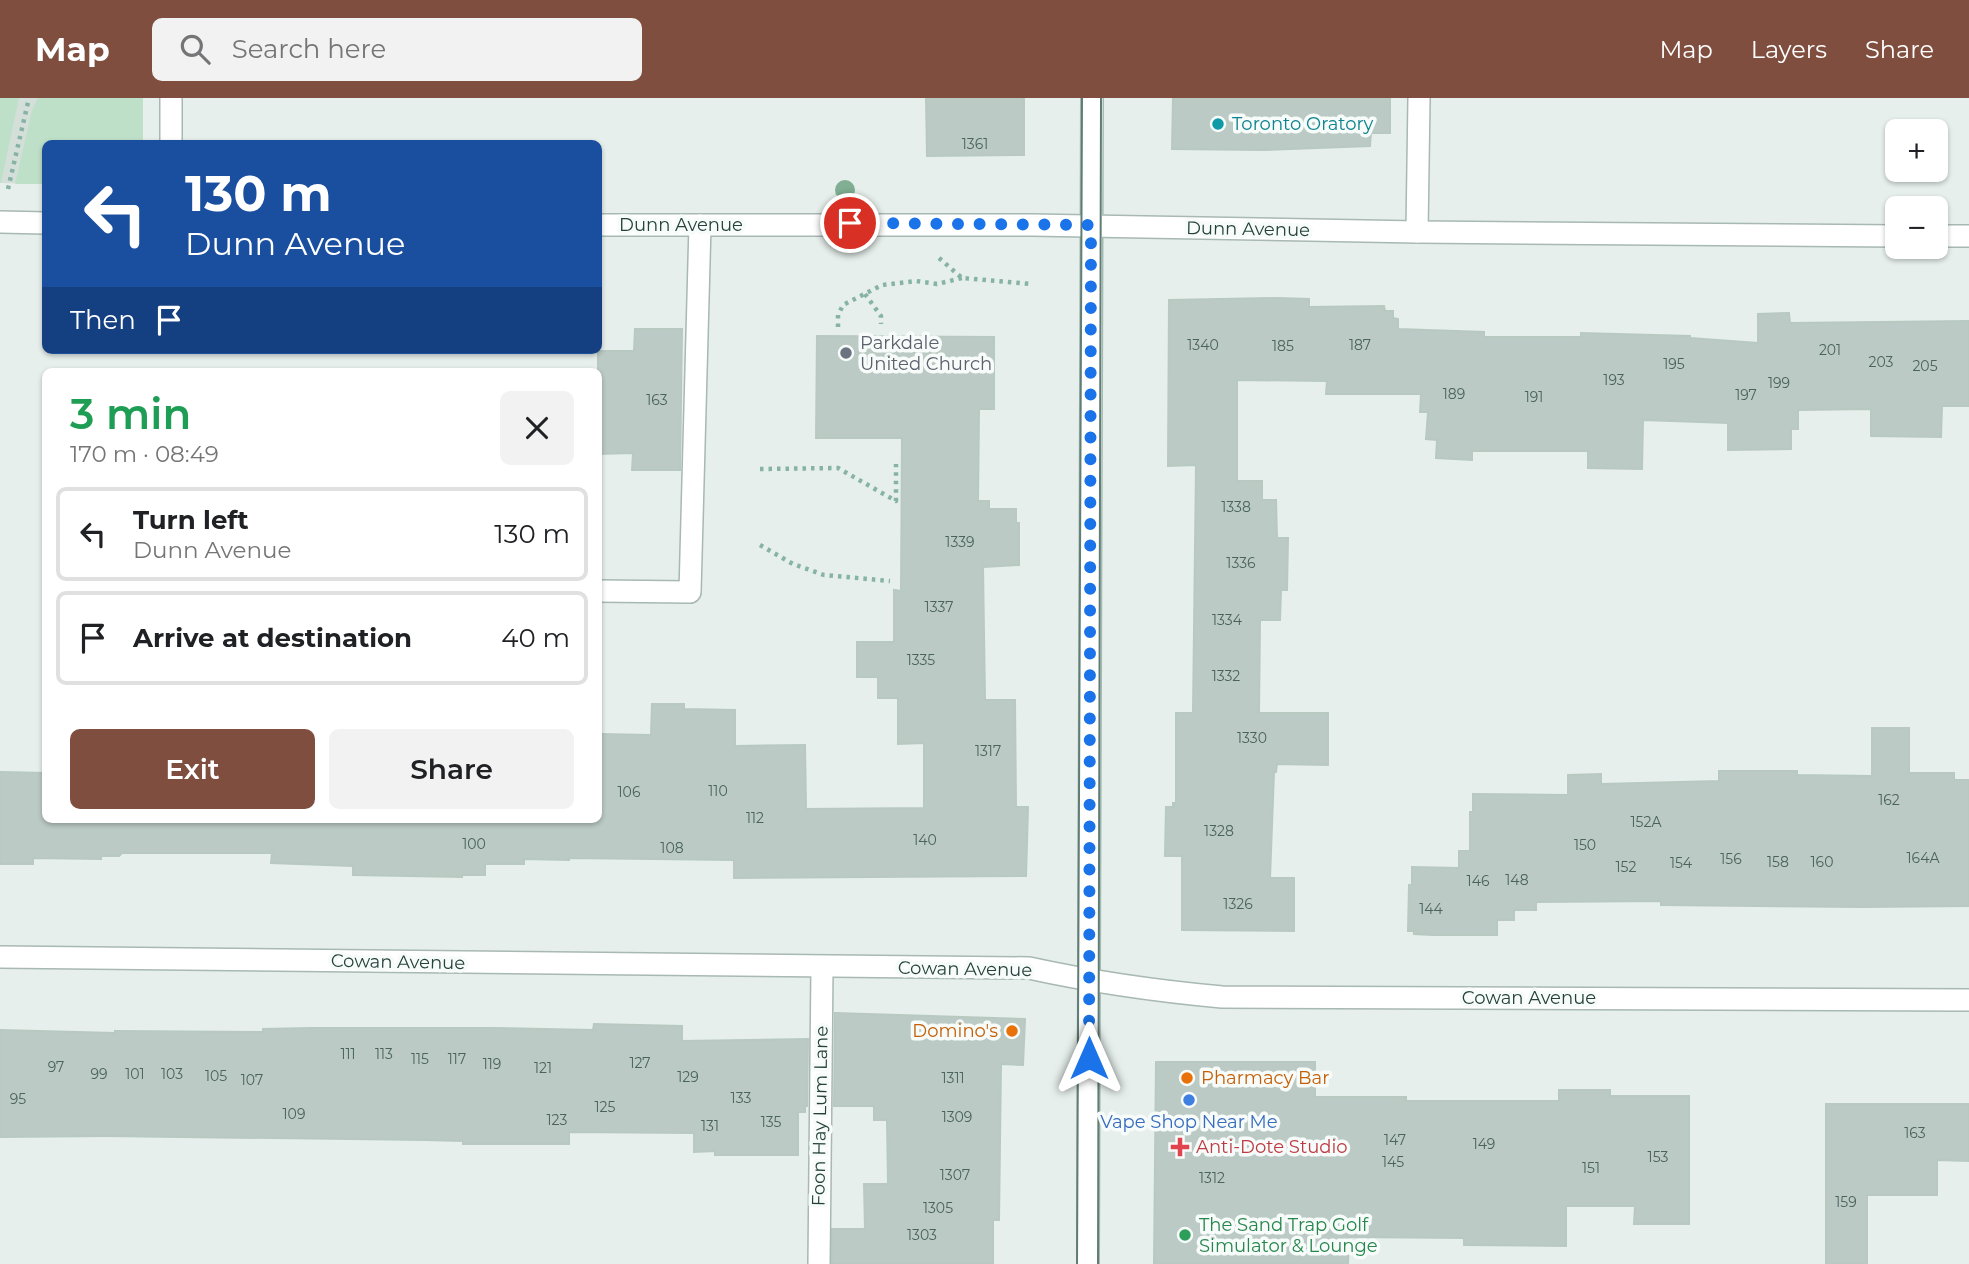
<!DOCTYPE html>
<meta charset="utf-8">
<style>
body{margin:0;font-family:Montserrat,sans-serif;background:#f2f2f2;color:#202124;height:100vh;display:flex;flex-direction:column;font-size:26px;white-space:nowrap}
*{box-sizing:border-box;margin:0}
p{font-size:23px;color:#757577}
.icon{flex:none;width:38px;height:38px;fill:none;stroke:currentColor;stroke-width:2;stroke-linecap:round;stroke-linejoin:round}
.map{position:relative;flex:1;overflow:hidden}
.panel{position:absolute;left:42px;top:270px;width:560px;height:455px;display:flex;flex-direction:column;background:#fff;border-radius:10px;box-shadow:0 2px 5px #0004}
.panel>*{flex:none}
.banner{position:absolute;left:42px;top:42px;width:560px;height:214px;border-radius:10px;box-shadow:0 2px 5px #0004;background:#1a4fa0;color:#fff;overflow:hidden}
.tools{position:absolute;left:1885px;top:21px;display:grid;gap:14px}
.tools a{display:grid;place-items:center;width:63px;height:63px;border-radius:10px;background:#fff;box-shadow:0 2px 5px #0004;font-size:35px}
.pin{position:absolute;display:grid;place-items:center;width:60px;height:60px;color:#fff;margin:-30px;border:4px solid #fff;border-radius:50%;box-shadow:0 2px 7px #0007}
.me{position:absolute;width:77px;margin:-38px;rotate:0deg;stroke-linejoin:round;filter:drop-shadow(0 0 5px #0008)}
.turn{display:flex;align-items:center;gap:24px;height:147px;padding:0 28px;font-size:32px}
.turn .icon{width:91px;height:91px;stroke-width:2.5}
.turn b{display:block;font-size:49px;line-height:60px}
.then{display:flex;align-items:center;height:66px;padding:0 28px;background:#0003;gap:14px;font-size:26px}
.round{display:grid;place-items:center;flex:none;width:74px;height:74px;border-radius:10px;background:#f2f2f2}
.headline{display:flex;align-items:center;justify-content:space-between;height:119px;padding:0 28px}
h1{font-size:42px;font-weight:600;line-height:52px;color:#1e9e55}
.button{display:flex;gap:14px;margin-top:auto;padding:14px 28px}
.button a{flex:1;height:80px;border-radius:10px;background:#7f4e3f;color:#fff;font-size:28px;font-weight:600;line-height:80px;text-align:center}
.button a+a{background:#f2f2f2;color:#202124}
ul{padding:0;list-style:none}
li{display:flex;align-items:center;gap:21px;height:94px;margin:0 14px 10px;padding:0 14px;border:4px solid #e0e0e0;border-radius:10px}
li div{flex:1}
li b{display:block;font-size:26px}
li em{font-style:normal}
header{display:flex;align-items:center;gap:42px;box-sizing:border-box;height:98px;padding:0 35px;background:#7f4e3f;color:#fff}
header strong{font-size:33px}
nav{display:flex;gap:38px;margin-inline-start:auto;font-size:24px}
.search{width:490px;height:63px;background:#f2f2f2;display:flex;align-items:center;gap:18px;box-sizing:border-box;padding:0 24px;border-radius:10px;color:#757577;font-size:26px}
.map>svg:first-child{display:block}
.built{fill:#d4dfda}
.green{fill:#bfe0c8}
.building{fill:#bbcac4;stroke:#b8c9c2;stroke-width:2}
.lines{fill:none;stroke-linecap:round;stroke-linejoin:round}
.lane-casing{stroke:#a8b8b2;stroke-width:24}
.street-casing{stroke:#a8b8b2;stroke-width:24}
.secondary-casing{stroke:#a4bbb3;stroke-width:24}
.path{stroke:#86b3a5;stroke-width:4.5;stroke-dasharray:3.5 5;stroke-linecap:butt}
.lane{stroke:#fff;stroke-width:21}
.street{stroke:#fff;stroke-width:21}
.secondary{stroke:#fff;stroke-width:21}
.tram{stroke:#5f7d75;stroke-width:2}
.tree{fill:#80af93}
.route{stroke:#1a73e8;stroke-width:12;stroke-dasharray:0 21.6}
.culture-dot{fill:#0f9aa8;stroke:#f7fbf9;stroke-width:2.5}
.worship-dot{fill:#6b7280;stroke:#f7fbf9;stroke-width:2.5}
.food-dot{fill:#e8710a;stroke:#f7fbf9;stroke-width:2.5}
.shop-dot{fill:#3f7fe0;stroke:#f7fbf9;stroke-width:2.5}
.health-dot{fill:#e0444e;stroke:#f7fbf9;stroke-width:2.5}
.leisure-dot{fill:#2e9e5b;stroke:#f7fbf9;stroke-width:2.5}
.labels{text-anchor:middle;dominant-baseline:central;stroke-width:7;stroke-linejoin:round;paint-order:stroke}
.number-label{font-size:14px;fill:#4a645c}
.culture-label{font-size:18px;fill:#0d838f;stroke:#f7fbf9;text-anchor:start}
.street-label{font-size:18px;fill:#24423a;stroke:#f7fbf9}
.worship-label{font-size:18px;fill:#5b616d;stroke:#f7fbf9;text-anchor:start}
.food-label{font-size:18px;fill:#c56008;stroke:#f7fbf9;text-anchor:end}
.shop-label{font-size:18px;fill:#366cbe;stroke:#f7fbf9}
.health-label{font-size:18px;fill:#be3a42;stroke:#f7fbf9;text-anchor:start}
.leisure-label{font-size:18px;fill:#27864d;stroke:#f7fbf9;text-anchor:start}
</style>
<header>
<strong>Map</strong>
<div class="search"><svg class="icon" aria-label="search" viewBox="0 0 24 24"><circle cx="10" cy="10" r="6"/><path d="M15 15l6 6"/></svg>Search here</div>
<nav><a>Map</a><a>Layers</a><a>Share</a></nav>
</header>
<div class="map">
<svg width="1969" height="1166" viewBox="0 0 1969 1166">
<rect width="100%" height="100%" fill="#e6efeb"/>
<path class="built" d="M0,0H143V45L46,46L45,86L0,85Z"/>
<g class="green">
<path d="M0,0H19L1,85H0Z"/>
<path d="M38,0H143V45L46,46L45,86H15L32,12Z"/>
</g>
<g class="building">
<path d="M926,0H1024V57L927,58Z"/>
<path d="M1173,0H1390V35H1371L1370,48L1263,52L1172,51Z"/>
<path d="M1277,200L1309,201V209L1384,208L1385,213H1393V220L1398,221V231L1484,234V239H1581V235L1690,238V240L1758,245V216L1789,215L1790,225L1969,223V308H1942L1941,339L1871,338V311L1798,312V331H1791V351L1728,352V325L1643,322L1642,371L1588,370V353H1472V362L1436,360L1437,342L1426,341L1428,314H1420L1421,296H1326L1327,283L1237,282V383H1262V402H1276L1277,440H1288L1287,492H1281L1280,522H1260L1259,615H1328V667L1277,666L1276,674H1274L1270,780H1294V833L1182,832V758H1165L1166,709H1173V705H1176V615H1193L1196,367L1168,368L1169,202Z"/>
<path d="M635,231H682L680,372H632L633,355L598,356V253H634Z"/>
<path d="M817,238L994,239V311H979L978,403H989V411H1016V425H1019V467L983,469L985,602H1015L1016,709H1028L1026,778L734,780V762L569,760V762L524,761V766H485V777H462V779L353,777V768L271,765L272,755H122L119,758H101V761L33,760V766H0V674L46,675V721H598L600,636L651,637L652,606H684V611L735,612V648L805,647L806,711L924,710V645L898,646V600H878V579H857V544H894V492L901,493L902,340H816Z"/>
<path d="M1872,630H1909V675H1954V682H1969V808L1862,809L1661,807V803L1536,804V812H1514V822H1497V837H1433L1414,836V833H1408L1409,787H1412V769L1459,770V753H1470V714H1473V696L1568,697V677L1601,676V686L1719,683V673H1797V677L1872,678Z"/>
<path d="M835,915L1025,921L1023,967L1001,966L999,1122H993V1166H832V1131H865L864,1086H888L887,1022H874V1008H834Z"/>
<path d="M594,926L682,928V943L808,941L807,1008H805V1014H798V1057H715V1053L694,1054V1035L569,1034V1046H463V1043L425,1042L106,1038L0,1039V932L115,935V933L263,934V931L312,930H491L593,932Z"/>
<path d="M1156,964H1315V999H1406V1003H1559V992H1610V998H1689V1126H1634L1635,1108H1566V1148L1464,1147V1140L1349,1139L1348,1166H1154Z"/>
<path d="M1826,1006H1969V1063L1937,1062V1097H1867V1166H1826Z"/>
</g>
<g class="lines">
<defs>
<g id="lane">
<path d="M171,0V46"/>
<path d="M1417,134L1419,0"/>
<path d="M598,493L690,494L700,127"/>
<path d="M819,1166L822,870"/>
</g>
<g id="street">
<path d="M0,124L46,125"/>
<path d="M598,127H1031L1417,134L1897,138"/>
<path d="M1936,138H1969"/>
<path d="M0,859L1029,870C1093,884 1156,893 1222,899L1969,902"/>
</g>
<path id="secondary" d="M1088,1166L1092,0"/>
</defs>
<use href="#lane" class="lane-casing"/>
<use href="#street" class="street-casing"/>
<use href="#secondary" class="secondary-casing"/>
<g class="path">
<path d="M8,91L29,0"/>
<path d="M939,160L962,180L1030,186"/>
<path d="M865,196L881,218V226"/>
<path d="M838,229V217L843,207L882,187L916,183L937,186L962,180"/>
<path d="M760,371L838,370L896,403V366"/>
<path d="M760,447L793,466L824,477L890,483"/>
</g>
<use href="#lane" class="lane"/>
<use href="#street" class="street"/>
<use href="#secondary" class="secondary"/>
<g class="tram">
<path d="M1077,1166L1082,0"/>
<path d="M1098,1166L1101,0"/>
</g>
</g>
<circle class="tree" cx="845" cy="92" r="10"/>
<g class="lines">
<path class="route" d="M850,125L1091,127L1089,960"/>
</g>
<circle class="culture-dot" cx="1218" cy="26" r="7"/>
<circle class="worship-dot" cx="846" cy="255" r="7"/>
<g class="food-dot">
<circle cx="1012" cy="933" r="7"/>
<circle cx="1187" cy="980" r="7"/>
</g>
<circle class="shop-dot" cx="1189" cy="1002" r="7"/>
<path class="health-dot" d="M1176.5 1038.5h7v7h7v7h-7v7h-7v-7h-7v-7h7z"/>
<circle class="leisure-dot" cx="1185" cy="1137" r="7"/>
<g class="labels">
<g class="number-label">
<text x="975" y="46">1361</text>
<text x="1203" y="247">1340</text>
<text x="1360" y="247">187</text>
<text x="1283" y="248">185</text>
<text x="1830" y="252">201</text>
<text x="1881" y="264">203</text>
<text x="1674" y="266">195</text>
<text x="1925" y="268">205</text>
<text x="1614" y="282">193</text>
<text x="1779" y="285">199</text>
<text x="1454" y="296">189</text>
<text x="1746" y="297">197</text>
<text x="1534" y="299">191</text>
<text x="657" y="302">163</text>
<text x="1236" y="409">1338</text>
<text x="960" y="444">1339</text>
<text x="1241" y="465">1336</text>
<text x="939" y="509">1337</text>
<text x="1227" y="522">1334</text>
<text x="921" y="562">1335</text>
<text x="1226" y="578">1332</text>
<text x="1252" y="640">1330</text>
<text x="988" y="653">1317</text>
<text x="718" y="693">110</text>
<text x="629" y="694">106</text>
<text x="1889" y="702">162</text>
<text x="755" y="720">112</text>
<text x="1646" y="724">152A</text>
<text x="1219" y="733">1328</text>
<text x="925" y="742">140</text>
<text x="474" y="746">100</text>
<text x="1585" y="747">150</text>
<text x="672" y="750">108</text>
<text x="1923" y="760">164A</text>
<text x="1731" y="761">156</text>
<text x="1778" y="764">158</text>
<text x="1822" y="764">160</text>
<text x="1681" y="765">154</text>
<text x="1626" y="769">152</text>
<text x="1517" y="782">148</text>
<text x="1478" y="783">146</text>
<text x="1238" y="806">1326</text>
<text x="1431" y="811">144</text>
<text x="348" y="956">111</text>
<text x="384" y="956">113</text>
<text x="420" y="961">115</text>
<text x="457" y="961">117</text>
<text x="640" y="965">127</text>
<text x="492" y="966">119</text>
<text x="56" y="969">97</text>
<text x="543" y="970">121</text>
<text x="99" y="976">99</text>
<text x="135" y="976">101</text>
<text x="172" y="976">103</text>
<text x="216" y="978">105</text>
<text x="688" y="979">129</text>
<text x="953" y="980">1311</text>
<text x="252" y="982">107</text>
<text x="741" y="1000">133</text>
<text x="18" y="1001">95</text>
<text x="605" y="1009">125</text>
<text x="294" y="1016">109</text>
<text x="957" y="1019">1309</text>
<text x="557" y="1022">123</text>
<text x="771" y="1024">135</text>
<text x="710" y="1028">131</text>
<text x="1915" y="1035">163</text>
<text x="1395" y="1042">147</text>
<text x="1484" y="1046">149</text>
<text x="1658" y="1059">153</text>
<text x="1393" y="1064">145</text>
<text x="1591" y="1070">151</text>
<text x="955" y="1077">1307</text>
<text x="1212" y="1080">1312</text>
<text x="1846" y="1104">159</text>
<text x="938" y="1110">1305</text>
<text x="922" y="1137">1303</text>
</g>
<g class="culture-label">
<text x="1232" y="26">Toronto Oratory</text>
</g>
<g class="street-label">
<text x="681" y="127">Dunn Avenue</text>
<text transform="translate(1248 131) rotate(1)">Dunn Avenue</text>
<text transform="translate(398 864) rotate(1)">Cowan Avenue</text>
<text transform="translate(965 871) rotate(1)">Cowan Avenue</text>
<text x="1529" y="900">Cowan Avenue</text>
<text transform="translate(820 1018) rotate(-89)">Foon Hay Lum Lane</text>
</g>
<g class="worship-label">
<text x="860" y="245">Parkdale<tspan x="860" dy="21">United Church</tspan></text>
</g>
<g class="food-label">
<text x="998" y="933">Domino's</text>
<text x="1201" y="980" text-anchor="start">Pharmacy Bar</text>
</g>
<g class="shop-label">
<text x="1189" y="1024">Vape Shop Near Me</text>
</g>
<g class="health-label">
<text x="1196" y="1049">Anti-Dote Studio</text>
</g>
<g class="leisure-label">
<text x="1199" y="1127">The Sand Trap Golf<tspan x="1199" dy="21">Simulator &amp; Lounge</tspan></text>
</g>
</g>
</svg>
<div class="tools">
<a>+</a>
<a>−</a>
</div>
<div class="pin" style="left:850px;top:125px;background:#d93025"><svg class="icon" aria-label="arrive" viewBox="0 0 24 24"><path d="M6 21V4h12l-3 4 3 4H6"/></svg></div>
<svg class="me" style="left:1089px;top:960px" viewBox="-20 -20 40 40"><path d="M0-17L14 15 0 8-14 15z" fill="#1a73e8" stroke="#fff" stroke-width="4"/></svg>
<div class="banner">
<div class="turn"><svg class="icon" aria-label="left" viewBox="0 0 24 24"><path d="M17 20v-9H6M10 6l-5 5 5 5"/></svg><div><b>130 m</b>Dunn Avenue</div></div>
<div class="then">Then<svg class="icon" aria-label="arrive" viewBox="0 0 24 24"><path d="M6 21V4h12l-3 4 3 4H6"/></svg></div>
</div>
<section class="panel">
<div class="headline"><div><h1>3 min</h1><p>170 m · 08:49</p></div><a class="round"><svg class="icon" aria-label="close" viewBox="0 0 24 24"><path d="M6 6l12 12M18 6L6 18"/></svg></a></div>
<ul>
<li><svg class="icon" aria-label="left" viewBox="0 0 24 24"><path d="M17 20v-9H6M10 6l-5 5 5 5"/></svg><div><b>Turn left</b><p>Dunn Avenue</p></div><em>130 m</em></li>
<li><svg class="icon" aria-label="arrive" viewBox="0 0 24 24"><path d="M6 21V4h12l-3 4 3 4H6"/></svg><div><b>Arrive at destination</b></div><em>40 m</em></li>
</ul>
<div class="button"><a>Exit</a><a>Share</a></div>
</section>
</div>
